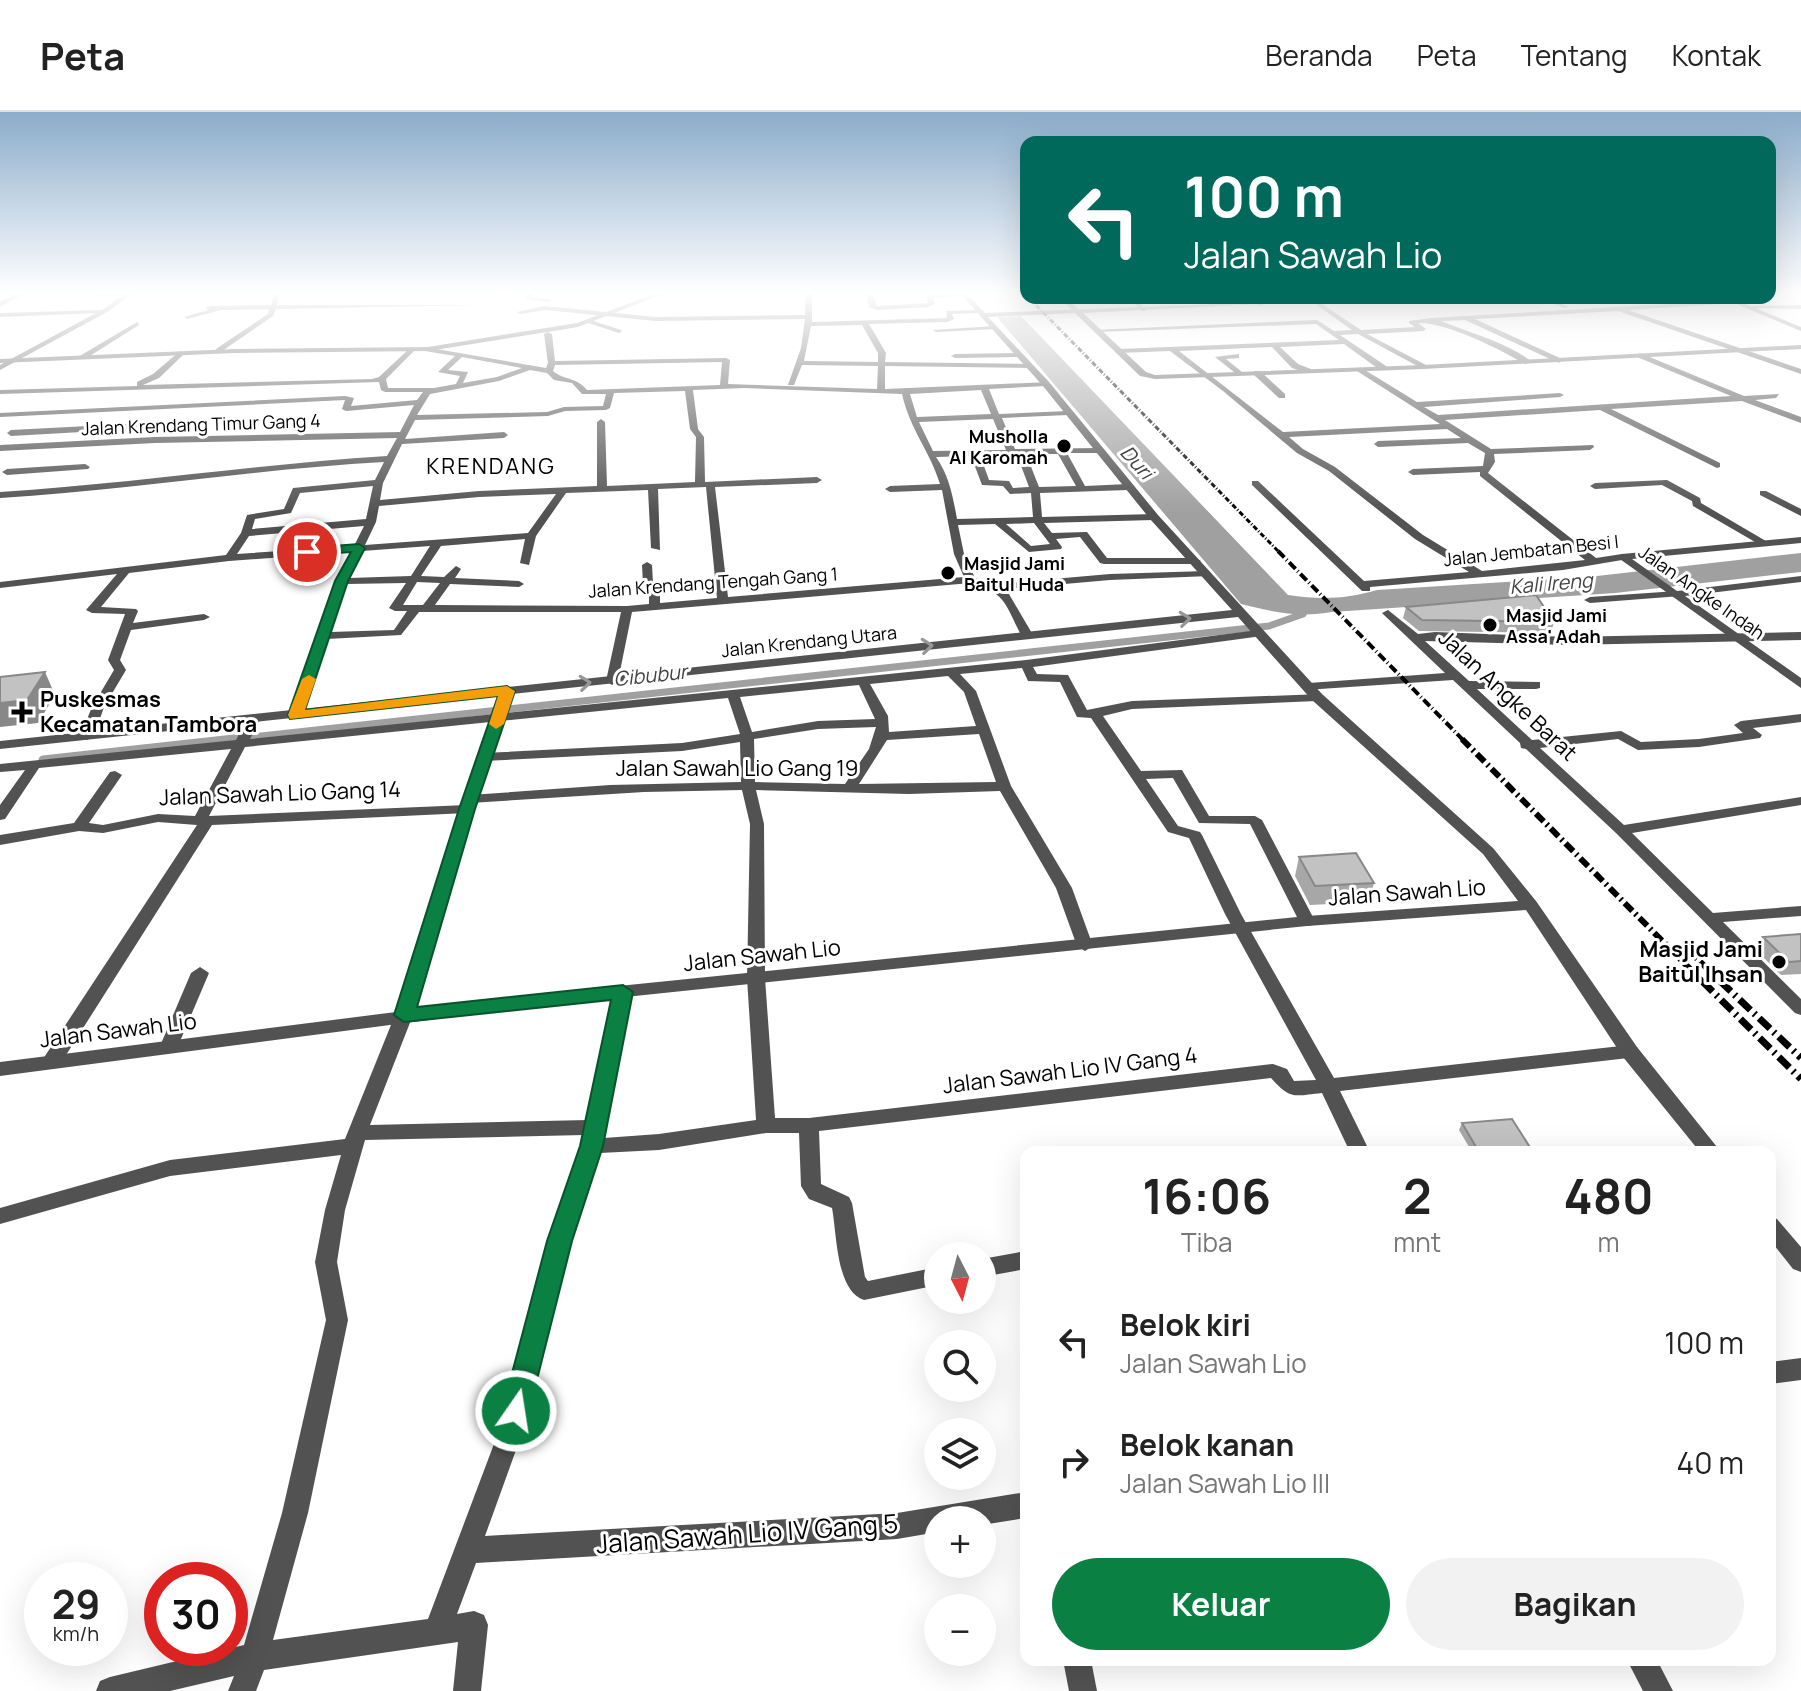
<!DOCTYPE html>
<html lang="id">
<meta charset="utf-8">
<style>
body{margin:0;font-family:Manrope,sans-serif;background:#f2f2f2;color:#222;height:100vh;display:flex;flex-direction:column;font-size:30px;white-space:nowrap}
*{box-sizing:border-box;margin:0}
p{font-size:26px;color:#767676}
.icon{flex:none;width:44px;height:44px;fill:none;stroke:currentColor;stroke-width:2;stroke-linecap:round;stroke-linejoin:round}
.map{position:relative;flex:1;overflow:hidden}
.drawer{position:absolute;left:1020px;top:1034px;width:756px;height:520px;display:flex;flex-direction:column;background:#fff;border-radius:16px;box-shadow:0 8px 32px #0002}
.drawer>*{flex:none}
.banner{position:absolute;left:1020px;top:24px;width:756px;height:168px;border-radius:16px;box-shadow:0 8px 32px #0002;background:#00695c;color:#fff;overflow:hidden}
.needle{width:52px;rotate:174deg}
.tools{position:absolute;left:924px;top:1130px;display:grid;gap:16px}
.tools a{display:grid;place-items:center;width:72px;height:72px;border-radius:50%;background:#fff;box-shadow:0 8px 32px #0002;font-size:40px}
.speed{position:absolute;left:24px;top:1450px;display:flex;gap:16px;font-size:40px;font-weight:700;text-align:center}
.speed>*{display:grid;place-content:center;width:104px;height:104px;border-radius:50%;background:#fff;box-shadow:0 8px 32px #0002;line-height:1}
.speed small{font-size:20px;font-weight:400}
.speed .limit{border:12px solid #d22;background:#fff;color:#111}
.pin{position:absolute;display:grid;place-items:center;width:68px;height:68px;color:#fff;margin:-34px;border:4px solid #fff;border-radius:50%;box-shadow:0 2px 8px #0007}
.me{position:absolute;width:88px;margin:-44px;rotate:13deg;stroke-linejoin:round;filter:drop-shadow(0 0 6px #0008)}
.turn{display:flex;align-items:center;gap:28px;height:168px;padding:0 32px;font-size:36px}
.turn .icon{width:104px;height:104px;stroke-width:2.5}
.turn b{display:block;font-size:56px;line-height:68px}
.eta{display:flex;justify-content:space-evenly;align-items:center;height:136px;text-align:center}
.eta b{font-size:48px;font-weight:700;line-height:56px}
.cta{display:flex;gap:16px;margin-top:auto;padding:16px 32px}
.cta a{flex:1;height:92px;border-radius:48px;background:#0b8043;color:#fff;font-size:32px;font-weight:700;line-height:92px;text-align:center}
.cta a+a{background:#f2f2f2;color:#222}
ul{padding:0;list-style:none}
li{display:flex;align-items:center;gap:24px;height:120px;padding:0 32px}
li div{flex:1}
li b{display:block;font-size:30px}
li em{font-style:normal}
header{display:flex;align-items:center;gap:48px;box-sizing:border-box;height:112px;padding:0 40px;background:#fff;border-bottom:2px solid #e0e0e0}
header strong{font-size:38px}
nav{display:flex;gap:44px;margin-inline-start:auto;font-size:28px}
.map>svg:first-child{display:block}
.water{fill:#a0a0a0}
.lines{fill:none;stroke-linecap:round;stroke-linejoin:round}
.stream-far1{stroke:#a0a0a0;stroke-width:7}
.stream{stroke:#a0a0a0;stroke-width:9}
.minor{fill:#525252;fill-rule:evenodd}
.tertiary{fill:#525252;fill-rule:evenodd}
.rail-far3{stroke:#000;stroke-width:3;stroke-dasharray:5 2 1 2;stroke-linecap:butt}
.rail-far2{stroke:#000;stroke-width:4;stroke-dasharray:9 3 1 3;stroke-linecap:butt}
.rail-far1{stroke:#000;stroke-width:6;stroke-dasharray:11 4 2 4;stroke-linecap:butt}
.rail{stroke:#000;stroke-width:7;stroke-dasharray:15 5 2 5;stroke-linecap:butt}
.wall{fill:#a7a7a7}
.shaded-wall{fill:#888}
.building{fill:#c2c2c2;stroke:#888;stroke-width:2}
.oneway{stroke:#979797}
.route{fill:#0b8043;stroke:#07532c;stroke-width:2}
.slow{fill:#f59e0b}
.poi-dot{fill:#000;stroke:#fff;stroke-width:3}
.labels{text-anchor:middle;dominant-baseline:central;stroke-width:6;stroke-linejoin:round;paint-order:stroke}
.far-street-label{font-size:18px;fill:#000;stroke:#fff}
.far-poi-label{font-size:18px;font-weight:bold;fill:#000;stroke:#fff;text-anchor:start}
.far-water-label{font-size:20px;font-style:italic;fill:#414141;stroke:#fff}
.far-quarter-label{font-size:22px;letter-spacing:2px;fill:#000;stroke:#fff}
.street-label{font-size:22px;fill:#000;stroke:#fff}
.poi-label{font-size:22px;font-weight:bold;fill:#000;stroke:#fff;text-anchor:start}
.near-street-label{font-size:26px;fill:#000;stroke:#fff}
</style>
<header>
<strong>Peta</strong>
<nav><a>Beranda</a><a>Peta</a><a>Tentang</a><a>Kontak</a></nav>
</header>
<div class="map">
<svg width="1801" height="1579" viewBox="0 0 1801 1579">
<rect width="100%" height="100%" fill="#fff"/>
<path class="water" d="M1021,204L1288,483C1321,488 1346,487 1377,478L1588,465L1801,441V460L1615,481L1332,500C1299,506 1273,500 1241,492L997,205Z"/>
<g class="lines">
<path class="stream-far1" d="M216,629L1269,514L1303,502"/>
<path class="stream" d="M43,648L234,627"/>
<g class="minor">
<path d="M19,180H27L0,195V190Z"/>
<path d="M135,180L107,200L0,258V253L96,201L0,205V201L102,198L123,183L96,184L94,181Z"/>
<path d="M275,180H281L277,193H483L276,197L273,204L219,241L216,237L268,202L269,197L221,198L187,207L184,205L208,198L206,196L209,194L271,193Z"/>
<path d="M528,180H534L532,184L552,188L549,190L526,187Z"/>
<path d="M806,180H812V210L947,206L946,199L980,198L978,201L952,202L954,207L947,210L869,212L886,241L885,250L1028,252L1031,256L885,254V277L1049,270L1046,274L989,277L999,302L1068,299L1072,301L1068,303L1002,306L1015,337L1100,336L1101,338L1097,341H1067L1085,374L1128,372L1133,375L1128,378L1040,381L1042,405L1154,402L1159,405L1154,408L1044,411L1052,421L1087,420L1107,446H1196L1201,449L1196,452H1104L1100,451L1080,425L1056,427L1062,435L1061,437L1029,440L995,412L958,413L964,442L975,466L996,472L1110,462L1206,459L1210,460V464L1110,468L1006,477L1033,523L1027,527L1021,523C1005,492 1006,481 971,471L632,500L618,569L612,573L606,569L621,500H419L401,523L327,527L302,603L295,607L288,603L337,469L351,440L229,449L129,461L101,495L136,497L138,499L133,511L204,502L210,505L204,508L131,518L120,548L126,558L104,595L94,624L87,628L80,624L92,595L114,558L108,548L125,502L92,501L86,498L117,462L0,476V470L226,443L241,421L247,403L284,397L293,376L375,368L384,350C256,357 129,378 0,386V380C130,372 258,352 387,344L397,326L155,331L0,339V333L155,325L400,320L414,293L346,299L342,297L345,288L0,305V301L345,284L354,286L351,294L417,288L423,280H385L381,278L379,270L0,282V278L137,274V270L153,262L180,239L183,243L159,266L143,273L372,267L379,265L411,235L414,239L386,267L388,276H434L456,272L460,264L438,260L455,244L425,239V235L546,256L548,251L544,222L548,220L552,222L555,249L726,246L730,248L728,272L877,277L878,254L802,253L794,273H788L801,236L805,207L656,209L545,198L520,202L517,200L545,194L656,205L805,203ZM862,213L878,241V250L804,249L811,214ZM462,245L522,256L497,265L463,271L468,260L448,258ZM722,250L720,273L587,278C575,264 565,269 553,259L555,253ZM530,258L547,261L554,268L572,271L582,282H606L603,294L564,295L547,300L417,303L430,282L499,269ZM744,276L902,282C910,318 930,339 940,372L890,374L885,377L890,380L942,378L954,442L964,465L728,485L715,375L817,371L822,368L817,365L705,370L704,325L698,317L693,278ZM981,278L991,302L917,305L910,282ZM685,279L690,317L696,325L695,370L607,374L605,310L601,307L597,310V374L479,379L380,388L383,371L402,332L504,326L508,323L504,320L405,327L415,308L548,304L565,299L606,298L610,296L614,281ZM993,307L1006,338L933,339L919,310ZM1026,342H1058L1076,374L1039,375ZM980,343H1017L1029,375L1013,376L1009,369L989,368ZM971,344L982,373L1003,374L1010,382L1031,381L1033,405L957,407C953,385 949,363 936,345ZM373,374L366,407L252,417L255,407L291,401L300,381ZM706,375L717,486L660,491V477L653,471L652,453L647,450L642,453L643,472L649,478V492L627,494L435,493L450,472L519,475L524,472L519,469L455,466L461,457L456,454L444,465L421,464L441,434L525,427L520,451L529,453L536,424L566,381L648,378L651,436L660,438L658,377ZM556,382L528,421L365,433L376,410L379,394L479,385ZM1034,411L1050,432L1031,434L1006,412ZM364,414L354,434L237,442L249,424ZM430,434L411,464L349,466L362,439ZM417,470L440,471L423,493H403ZM406,471L389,496L395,499H407L394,518L330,520L346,472Z"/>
<path d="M866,180H872L877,194L928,191L926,184L929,182L968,183L933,186L935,192L928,195L877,198L869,195Z"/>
<path d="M1059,186H1066L1081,200L1076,201Z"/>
<path d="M1129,186H1136L1146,199H1142Z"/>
<path d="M1200,186H1207L1216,194L1211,195Z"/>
<path d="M1250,186H1257L1264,193L1259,194Z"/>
<path d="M1292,186H1299L1303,190L1298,191Z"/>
<path d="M1539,186H1548L1569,195L1564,196Z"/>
<path d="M1316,188L1361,218L1415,215L1409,211V209L1431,206L1736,188L1738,191L1628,198L1801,257V262L1618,199L1475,207L1562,247L1559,251L1465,208L1441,209C1472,222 1505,229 1532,250L1525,252C1502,238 1444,209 1418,211L1426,217L1423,219L1367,222L1426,253L1423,257L1358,222L1340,223L1386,254V258H1380L1344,232L1280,235L1298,252L1311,257L1308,261L1292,256L1272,235L1179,239L1283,320L1440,312L1357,259L1360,255L1417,290L1560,281L1564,283L1560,285L1424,295L1438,303L1731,284L1637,245L1640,241L1744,284L1779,282L1776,286L1755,288L1801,305V311L1742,289L1611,297L1720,351V355L1717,356L1600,298L1445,308L1491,337L1593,333L1594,335L1590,338L1494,342L1495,350L1488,361L1596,446L1622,442L1627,445L1622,448L1563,458L1370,475V479H1362L1252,373V369H1258L1364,469L1469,460L1415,427L1329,359L1297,341L1223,279L1170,239L1119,241L1115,239L1119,237L1339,228L1316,212L1096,220L1093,218L1317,208L1334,219L1352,218L1314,191ZM1447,317L1461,326L1378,329L1374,332L1378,335L1468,331L1485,341L1483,354L1413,357L1408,360L1413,363L1480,360V364L1585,448L1482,459L1423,423L1335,355L1303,337L1289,325Z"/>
<path d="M1801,193V197L1749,196L1752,194Z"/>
<path d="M587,207L621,218L622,219L619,221L585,210Z"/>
<path d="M137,210L139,213L85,247L78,245Z"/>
<path d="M994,214L996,217L936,220L933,218Z"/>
<path d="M1018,241L1021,245L955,246L951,244L955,242Z"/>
<path d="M1239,242V246L1226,247L1242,260L1239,264L1215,245Z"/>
<path d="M1254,259H1260L1285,282V286H1279L1254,263Z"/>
<path d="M184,309L188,312L187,314L11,324L7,321L11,318Z"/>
<path d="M85,352L90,355L88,357L7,363L2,360L7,357Z"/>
<path d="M1667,368L1700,386L1701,391L1771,432L1762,434L1693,394L1692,389L1662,373L1595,377L1590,374L1595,371Z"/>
<path d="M1760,379H1766L1801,397V404L1760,383Z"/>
<path d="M1677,479L1681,480V484L1590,491L1584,488L1590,485Z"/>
<path d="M1388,498L1418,522L1435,520L1569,525L1801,520V528L1569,533L1425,529L1469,569L1540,570V576L1536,577H1477L1532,628L1621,619L1641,630L1699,627L1743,621L1734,613L1741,609L1801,602V610L1753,616L1762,623L1760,626L1699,635L1638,638L1618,627L1540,636L1624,713L1801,685V693L1632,721L1713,801L1801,794V804L1723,810L1801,887V903L1795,901L1616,721L1526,637L1521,636L1520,631L1453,568L1305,578L1303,575L1309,571L1445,561L1384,503L1382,501Z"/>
<path d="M1258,518L1262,520V524L1033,555L1037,562L1068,563L1087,598L1132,589L1322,582V588L1317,589L1132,597L1103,604L1141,659L1182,658L1209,704H1255L1262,708L1315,809L1313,813L1307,814L1299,809L1250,712L1199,711L1173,666L1146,667L1178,714L1200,720L1202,723L1241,802L1334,966L1630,933L1637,935L1639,940L1637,945L1340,979L1370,1040H1350L1322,981C1293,984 1291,988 1271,966L819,1019L821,1072L849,1085L852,1091L865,1165L868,1169L938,1155V1173L864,1188C836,1179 837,1122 832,1096L809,1087L801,1074L799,1021H766L659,1038L600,1041L570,1129L524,1316L485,1424L897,1401L1026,1380V1406L982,1413V1408H938V1420L897,1427L476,1451L457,1502L474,1499L484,1503L488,1513L481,1579H453L458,1530L264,1558L256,1579H228L234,1564L170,1579H96L100,1569L110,1565L244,1533L282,1401L326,1208L315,1150L325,1098L341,1043L170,1064L0,1112V1096L170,1048L345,1027L395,903L398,899H410L413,903L370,1013L588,1008L614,880L617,876H629L632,880L604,1026L659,1022L756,1008L747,866L750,712L742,678L644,680L470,691L463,687L470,683L610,673L741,670L740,630L682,639L484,649L477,645L484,641L682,631L740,622L728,586L245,635L209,704L467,693L474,697L467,701L212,713L59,954H45L43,949L45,944L197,713L158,710L103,721L79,719L0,733V723L74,711L110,660L115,659L122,663L89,711L103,713L158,702L195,704L231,637L39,656L5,707L0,708V693L25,658L0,660V652L236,628L248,605L253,604L260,608L250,627L1026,548ZM1022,556L1028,569L1060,570L1077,605L1091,606L1168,720L1189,726L1225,802L1316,968L1294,969L1287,957L1273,952L809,1006H775L765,866L764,712L756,678L909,682L1000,679L1056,776L1077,834L1085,839L1093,834L1072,776L1011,674L976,579L960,562ZM948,564L964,580L976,614L889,620L888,604L870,572ZM859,573L875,607L818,609L752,620L740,585ZM876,615L869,637L845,672L755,670L754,627L818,617ZM979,622L996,670L859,672L887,628ZM584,1023L548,1129L500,1316L428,1507L273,1528L308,1401L348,1208L337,1150L345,1098L365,1028Z"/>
<path d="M200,855L209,861L178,934L175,939H163L160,934L191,861Z"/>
<path d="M1026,1139V1157L982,1165V1147Z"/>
<path d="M1801,1246V1268L1770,1272V1250Z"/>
<path d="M1063,1548H1091L1097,1579H1069Z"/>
<path d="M1627,1548H1657L1673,1579H1643Z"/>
</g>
<g class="tertiary">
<path d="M659,180H668L578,215L428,239L234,241L0,251V247L234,237L428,235L577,211Z"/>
<path d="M959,180H965L985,201L1376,186L1083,201L1146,260L1155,263L1423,253L1801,233V237L1423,257L1155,267L1140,264L1075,201L988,205L1049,270L1158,403L1322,582L1493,736L1536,789L1637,935L1721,1040H1700L1623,945L1526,798L1307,814L520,896L0,964V950L396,900L460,697L499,584L0,637V629L1232,498L1150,407L1043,274ZM1238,505L1312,588L1483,742L1518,789L1307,804L520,884L415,897L474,697L512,582Z"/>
<path d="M1722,186H1731L1801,215V219Z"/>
<path d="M1801,425V431L1632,447L1677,479L1801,464V470L1685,484L1801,566V576L1617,445L1622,442Z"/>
<path d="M1770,1104L1777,1107L1801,1135V1160L1793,1157L1770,1128Z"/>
</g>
<path class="rail-far3" d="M1029,186L1280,441"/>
<path class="rail-far2" d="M1278,439L1464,629"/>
<g class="rail-far1">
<path d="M1462,627L1704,871"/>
<path d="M1685,835L1722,871"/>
</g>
<g class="rail">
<path d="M1702,869L1801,967"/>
<path d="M1720,869L1801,946"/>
</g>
</g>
<g class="wall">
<path d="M1406,495L1554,510L1551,521L1419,519L1403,506Z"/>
<path d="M1299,745L1374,771L1369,790L1310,793L1295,764Z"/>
<path d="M1801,822V862L1781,863L1756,838L1763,825Z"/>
<path d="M1462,1011L1533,1040H1472L1459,1018Z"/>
</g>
<path class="shaded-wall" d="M45,560L55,583L38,611L0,615V591Z"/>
<g class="building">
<path d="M1536,483L1554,510L1422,508L1406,495Z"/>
<path d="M45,560L27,588L0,591V565Z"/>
<path d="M1356,741L1374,771L1315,774L1299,745Z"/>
<path d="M1801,822V849L1789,850L1763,825Z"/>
<path d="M1512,1007L1533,1040H1479L1462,1011Z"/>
</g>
<defs><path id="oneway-chevron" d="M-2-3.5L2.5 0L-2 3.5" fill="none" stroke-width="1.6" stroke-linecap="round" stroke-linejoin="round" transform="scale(2)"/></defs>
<g class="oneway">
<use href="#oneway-chevron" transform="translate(1185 507) rotate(-6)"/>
<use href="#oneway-chevron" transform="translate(927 534) rotate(-6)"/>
<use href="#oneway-chevron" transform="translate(585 571) rotate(-6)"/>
</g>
<linearGradient id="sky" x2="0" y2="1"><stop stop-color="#8baccb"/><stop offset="0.45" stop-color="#fff"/><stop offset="1" stop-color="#fff" stop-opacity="0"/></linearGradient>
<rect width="1801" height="401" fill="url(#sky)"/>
<path class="route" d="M359,432L365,436L348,469L305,598L507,574L515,579L475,697L417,895L623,873L633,880L603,1034L572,1129L529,1299L525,1308L516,1312L506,1308L502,1299L547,1129L580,1034L611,888L404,910L394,903L459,697L498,584L290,607L288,603L335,469L351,440L307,443L301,440L307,436Z"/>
<path class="slow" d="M309,563L316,567L305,598L507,574L515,579L504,612L496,617L489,612L498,584L290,607L288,603L302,567Z"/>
<g class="poi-dot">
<circle cx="1064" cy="334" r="8"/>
<circle cx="948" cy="461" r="8"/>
<circle cx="1490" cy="513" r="8"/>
<path d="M18 588h8v8h8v8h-8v8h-8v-8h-8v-8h8z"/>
<circle cx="1779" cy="850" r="8"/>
</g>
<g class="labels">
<g class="far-street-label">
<text transform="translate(201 312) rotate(-2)">Jalan Krendang Timur Gang 4</text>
<text transform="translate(1531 438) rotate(-6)">Jalan Jembatan Besi I</text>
<text transform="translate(713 470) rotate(-4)">Jalan Krendang Tengah Gang 1</text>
<text transform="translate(1702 480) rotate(35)">Jalan Angke Indah</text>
<text transform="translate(809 529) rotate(-6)">Jalan Krendang Utara</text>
</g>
<g class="far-poi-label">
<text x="1048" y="324" text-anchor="end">Musholla<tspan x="1048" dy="21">Al Karomah</tspan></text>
<text x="964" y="451">Masjid Jami<tspan x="964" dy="21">Baitul Huda</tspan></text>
<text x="1506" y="503">Masjid Jami<tspan x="1506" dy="21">Assa' Adah</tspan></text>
</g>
<g class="far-water-label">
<text transform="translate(1137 350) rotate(48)">Duri</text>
<text transform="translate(1551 471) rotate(-5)">Kali Ireng</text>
<text transform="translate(650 563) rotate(-6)">Cibubur</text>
</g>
<g class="far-quarter-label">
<text x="491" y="354">KRENDANG</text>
</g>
<g class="street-label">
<text transform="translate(1508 583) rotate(43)">Jalan Angke Barat</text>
<text x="737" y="656">Jalan Sawah Lio Gang 19</text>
<text transform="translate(280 681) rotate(-2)">Jalan Sawah Lio Gang 14</text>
<text transform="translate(1407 780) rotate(-4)">Jalan Sawah Lio</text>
<text transform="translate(762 843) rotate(-6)">Jalan Sawah Lio</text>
<text transform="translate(118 918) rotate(-7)">Jalan Sawah Lio</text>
<text transform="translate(1070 958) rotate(-7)">Jalan Sawah Lio IV Gang 4</text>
</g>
<g class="poi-label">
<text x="40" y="587">Puskesmas<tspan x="40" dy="25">Kecamatan Tambora</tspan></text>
<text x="1763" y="837" text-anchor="end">Masjid Jami<tspan x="1763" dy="25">Baitul Ihsan</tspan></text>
</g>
<g class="near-street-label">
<text transform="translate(747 1421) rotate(-4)">Jalan Sawah Lio IV Gang 5</text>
</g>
</g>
</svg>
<div class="tools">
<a><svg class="needle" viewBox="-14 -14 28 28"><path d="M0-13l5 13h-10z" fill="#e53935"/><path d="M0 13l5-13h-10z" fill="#767676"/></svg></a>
<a><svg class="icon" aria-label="search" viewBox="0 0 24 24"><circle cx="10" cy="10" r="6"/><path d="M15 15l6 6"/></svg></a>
<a><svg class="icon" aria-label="layers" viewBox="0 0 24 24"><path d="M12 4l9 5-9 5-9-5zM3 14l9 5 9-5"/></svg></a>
<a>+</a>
<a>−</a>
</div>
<div class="speed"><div>29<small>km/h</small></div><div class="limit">30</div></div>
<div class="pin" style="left:307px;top:440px;background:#d93025"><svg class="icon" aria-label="arrive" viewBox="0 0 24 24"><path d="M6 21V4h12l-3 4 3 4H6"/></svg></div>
<svg class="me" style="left:516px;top:1299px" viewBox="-20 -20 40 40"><circle r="17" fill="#0b8043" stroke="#fff" stroke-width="3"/><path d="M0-11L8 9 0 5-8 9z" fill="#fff"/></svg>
<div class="banner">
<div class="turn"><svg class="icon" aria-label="left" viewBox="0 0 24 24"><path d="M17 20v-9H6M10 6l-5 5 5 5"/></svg><div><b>100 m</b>Jalan Sawah Lio</div></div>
</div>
<section class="drawer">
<div class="eta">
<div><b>16:06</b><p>Tiba</p></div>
<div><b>2</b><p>mnt</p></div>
<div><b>480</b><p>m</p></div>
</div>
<ul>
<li><svg class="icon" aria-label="left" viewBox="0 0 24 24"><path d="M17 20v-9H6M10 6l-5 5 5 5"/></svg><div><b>Belok kiri</b><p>Jalan Sawah Lio</p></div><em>100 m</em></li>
<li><svg class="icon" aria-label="right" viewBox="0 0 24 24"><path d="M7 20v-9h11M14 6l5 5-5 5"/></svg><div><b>Belok kanan</b><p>Jalan Sawah Lio III</p></div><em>40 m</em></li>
</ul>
<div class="cta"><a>Keluar</a><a>Bagikan</a></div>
</section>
</div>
